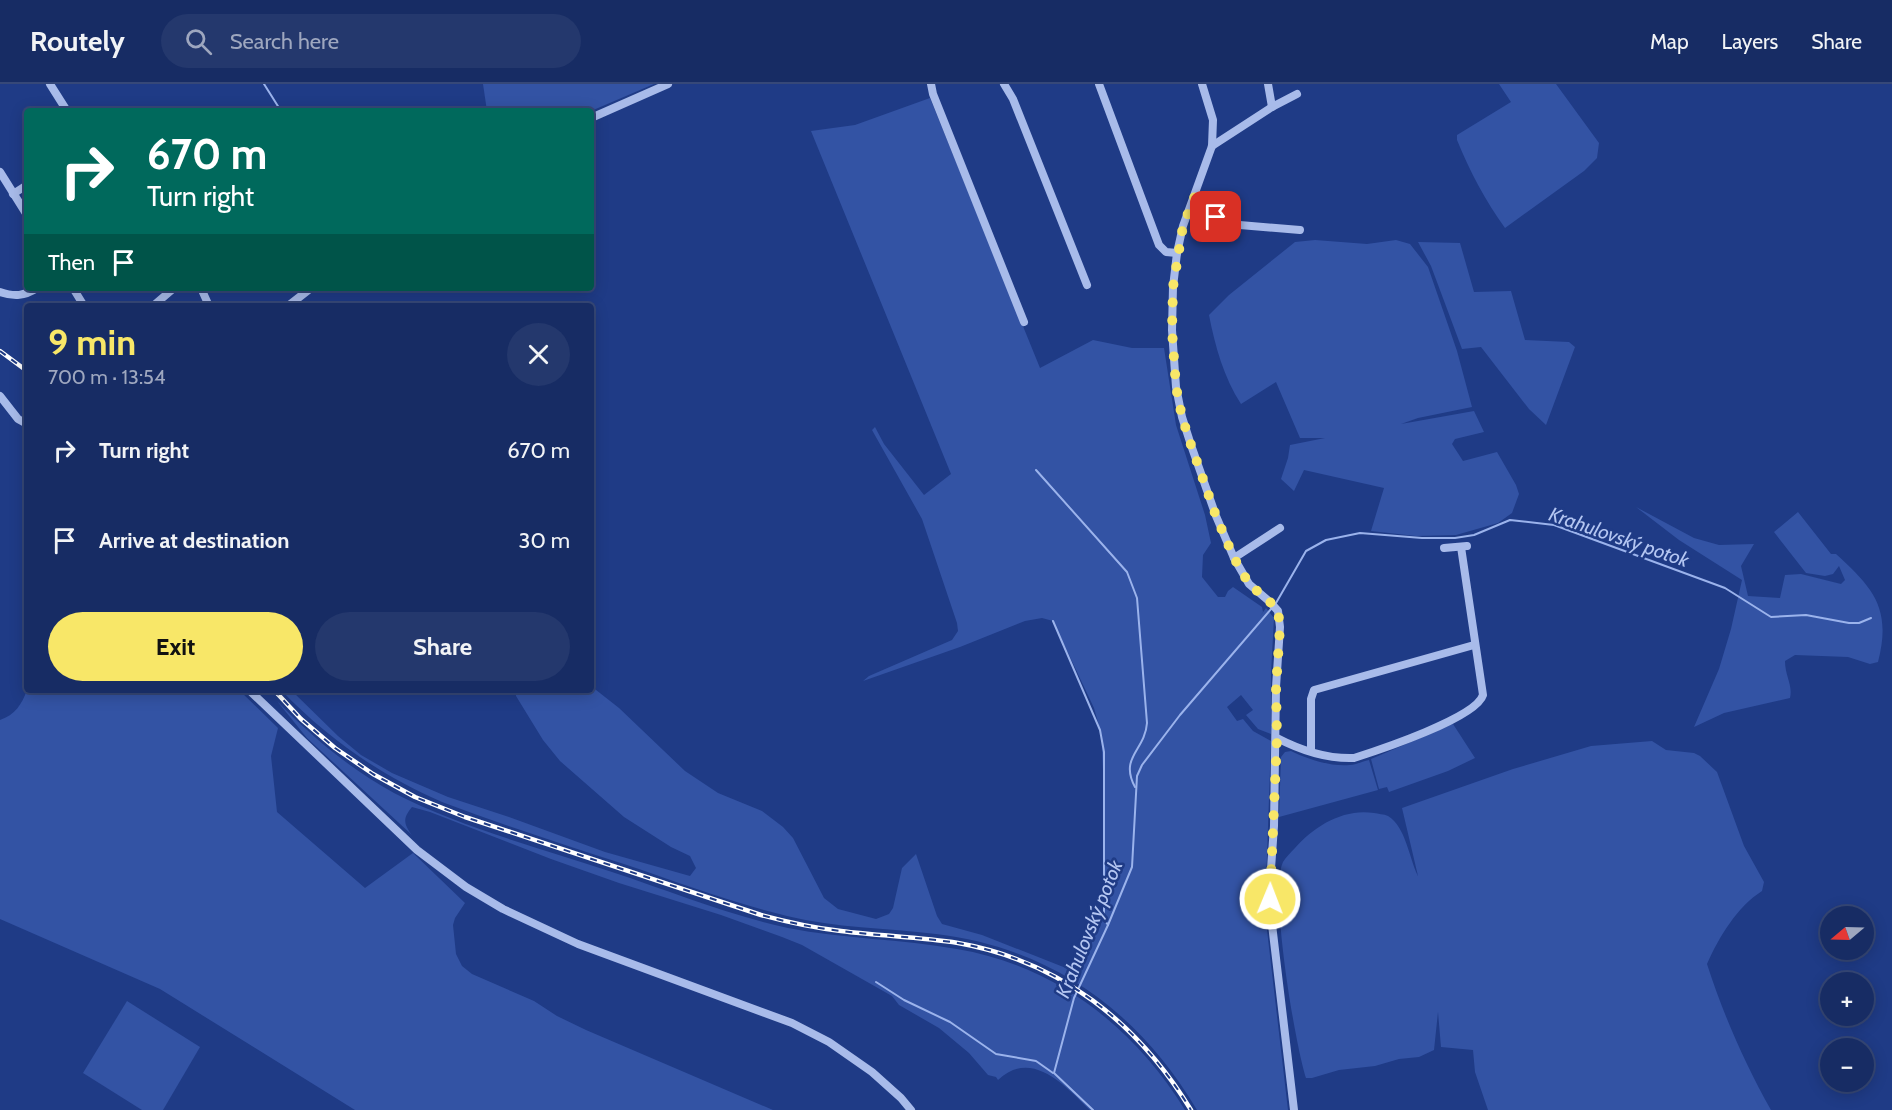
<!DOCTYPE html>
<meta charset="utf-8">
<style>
body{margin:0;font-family:Cabin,sans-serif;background:#24386d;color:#f1f3f6;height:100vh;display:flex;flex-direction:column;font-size:22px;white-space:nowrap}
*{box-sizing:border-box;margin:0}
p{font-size:20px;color:#9ea7bf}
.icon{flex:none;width:33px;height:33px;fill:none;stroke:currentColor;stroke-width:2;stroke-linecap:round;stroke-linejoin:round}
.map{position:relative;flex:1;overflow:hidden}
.drawer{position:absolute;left:24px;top:219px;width:570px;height:390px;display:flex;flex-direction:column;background:#172c64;border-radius:6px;box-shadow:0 3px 15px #0003,0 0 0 2px #364878}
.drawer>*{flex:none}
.hud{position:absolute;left:24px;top:24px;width:570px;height:183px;border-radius:6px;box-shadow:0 3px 15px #0003,0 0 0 2px #364878;background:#00695c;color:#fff;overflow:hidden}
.needle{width:39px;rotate:251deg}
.buttons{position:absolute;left:1820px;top:822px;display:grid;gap:12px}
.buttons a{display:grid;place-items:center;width:54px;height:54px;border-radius:50%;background:#172c64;box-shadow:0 3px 15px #0003,0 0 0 2px #364878;font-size:30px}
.pin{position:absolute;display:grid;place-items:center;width:51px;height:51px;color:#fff;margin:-26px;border-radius:12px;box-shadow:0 3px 9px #0006}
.me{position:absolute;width:66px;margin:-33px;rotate:1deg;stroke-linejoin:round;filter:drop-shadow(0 0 4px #0008)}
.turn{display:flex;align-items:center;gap:21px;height:126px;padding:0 24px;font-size:27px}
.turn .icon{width:78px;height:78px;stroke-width:2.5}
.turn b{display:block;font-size:42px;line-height:51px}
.then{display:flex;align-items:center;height:57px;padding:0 24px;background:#0003;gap:12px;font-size:22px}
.round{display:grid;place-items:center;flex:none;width:63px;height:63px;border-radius:32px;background:#24386d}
.overview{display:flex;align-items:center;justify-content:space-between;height:102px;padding:0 24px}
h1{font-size:36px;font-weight:800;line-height:45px;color:#f8e768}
.cta{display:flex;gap:12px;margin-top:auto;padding:12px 24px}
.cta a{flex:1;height:69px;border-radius:36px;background:#f8e768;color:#111;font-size:24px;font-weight:800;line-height:69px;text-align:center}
.cta a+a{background:#24386d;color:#f1f3f6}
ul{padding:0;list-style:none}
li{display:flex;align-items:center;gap:18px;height:90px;padding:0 24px}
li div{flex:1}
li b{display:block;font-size:22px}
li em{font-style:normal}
header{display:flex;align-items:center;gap:36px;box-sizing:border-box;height:84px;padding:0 30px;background:#172c64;border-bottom:2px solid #364878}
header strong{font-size:28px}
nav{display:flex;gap:33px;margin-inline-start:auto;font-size:21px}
.search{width:420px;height:54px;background:#24386d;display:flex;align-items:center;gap:15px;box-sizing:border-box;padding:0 21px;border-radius:33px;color:#9ea7bf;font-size:22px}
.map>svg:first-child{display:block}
.green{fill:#3353a4}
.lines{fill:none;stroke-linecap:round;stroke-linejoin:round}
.stream{stroke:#9bb3ec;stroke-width:2}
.minor{stroke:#a8bbea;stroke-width:8}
.rail-casing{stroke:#fff;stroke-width:4.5}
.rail{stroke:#1f3b86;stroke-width:2;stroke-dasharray:7;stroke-linecap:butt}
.route{stroke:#f8e768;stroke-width:10;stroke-dasharray:0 18}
.labels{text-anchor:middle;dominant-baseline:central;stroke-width:5;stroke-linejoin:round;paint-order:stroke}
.water-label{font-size:20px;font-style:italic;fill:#b4c6f2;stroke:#1f3b86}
</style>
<header>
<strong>Routely</strong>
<div class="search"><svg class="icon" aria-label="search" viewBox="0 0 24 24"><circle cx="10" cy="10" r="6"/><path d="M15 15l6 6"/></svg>Search here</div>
<nav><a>Map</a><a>Layers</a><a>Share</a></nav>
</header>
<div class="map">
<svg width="1892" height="1026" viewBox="0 0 1892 1026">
<rect width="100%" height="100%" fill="#1f3b86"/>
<g class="green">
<path d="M483,0H654L591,27H487Z"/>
<path d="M1499,0H1556L1599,59L1597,74L1584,87L1505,144C1485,116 1470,88 1457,56V51L1511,18Z"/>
<path d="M930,14L1040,284L1093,256L1132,264H1164L1176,341L1205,431L1211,459L1203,471L1202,493L1218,513H1225L1228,507L1233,503L1262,523L1263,528L1259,534L1266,524L1274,534L1271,589V650L1258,645L1246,631L1253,626L1241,611L1227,623L1237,637L1243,635L1253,647L1271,657L1265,829L1288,1026H1197C1138,927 1052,864 936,850C886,844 836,844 787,832C733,819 680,799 627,781C565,761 503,741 442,718C380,691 328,655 281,606H291L338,652L361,671L392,689L448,713L509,733L605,768L690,792L696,784L690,772L671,763L624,733L560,677L543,656L516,612V606H591V602L619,624L685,687L718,709L762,727L783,743L793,754L824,814L838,825L876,835L889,830L893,824L902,784L916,770L937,832L942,840L982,851L1071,886L1081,882L1100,841L1104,819V705L1101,649L1094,624L1053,537L1042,534L1025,537L960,563L863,597L869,592L952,556L958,547L957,539L922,435L872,346L875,343L884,360L924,411L951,390L811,47L855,41Z"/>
<path d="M1315,156L1367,160L1396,156L1410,160L1428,183L1457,267L1472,323L1418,334L1401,340L1474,327L1484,348L1455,355L1452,360L1463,377L1497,368L1516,401L1519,410L1512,429L1498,439L1456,451L1416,452L1371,447L1384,404L1304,386L1294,407L1281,395L1288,374L1290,361L1325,354H1300L1276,298L1241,320C1224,294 1215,262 1209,231L1229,211L1295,158Z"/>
<path d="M1418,158L1460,159L1474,208L1511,207L1525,256L1569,258L1575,263L1546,341L1529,325L1481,263L1462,265L1431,182Z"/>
<path d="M1636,423L1694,454L1719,461L1754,460L1741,482L1748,512L1780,514L1785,491L1801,490L1841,500L1845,496L1839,482L1833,490L1825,492L1806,489L1774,448L1798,428L1831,470H1836C1873,504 1892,524 1878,578L1870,580L1848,573L1795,571L1785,577C1785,592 1793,601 1790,614L1724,629L1694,643L1719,585L1731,545L1742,496L1679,456Z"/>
<path d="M27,606H239L278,644L271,672L277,728L365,804L413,769L465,819L455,834L453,841L456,870L462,882L472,890L534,917L557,932L586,946L773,1026H355L160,905L0,835V636C15,631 22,620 27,606Z"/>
<path d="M277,617C312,653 350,685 394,709C460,743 540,764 612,788C670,807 728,831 788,844C844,855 901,855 957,865C1056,882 1133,942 1185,1026H1090C1065,1002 1032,964 998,996L996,993L988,991L969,969L939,944L899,921L892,912L802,861L782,853L721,831L619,799L551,775L430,728L412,723C403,734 403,739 412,751L307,654Z"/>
<path d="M1453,640L1475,674L1448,687L1389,708L1387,703L1379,705L1371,675Z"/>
<path d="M1652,657L1666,666L1694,669L1700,672L1717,688L1744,762L1764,798L1762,807C1737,823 1719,853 1707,880C1723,930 1745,980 1771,1026H1488L1475,988L1473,966L1441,963L1438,928L1434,966L1419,973L1399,975L1375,982L1339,986L1312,994H1306C1295,960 1269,806 1283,778C1286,773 1291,768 1295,764C1314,742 1344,724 1374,729C1378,730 1384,730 1388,732C1406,743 1409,774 1418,792L1402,724L1513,685L1591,662Z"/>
<path d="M1291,667C1307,675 1331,683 1350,681C1356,681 1363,677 1369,676L1378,706L1279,733L1281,673L1285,668Z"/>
<path d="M127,917L200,963L163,1026H142L83,989Z"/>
</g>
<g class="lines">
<g class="stream">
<path d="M264,0L281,27"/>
<path d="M1036,386L1127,488L1137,514L1147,639C1145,667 1119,673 1135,703"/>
<path d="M1276,519L1306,467L1326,456L1360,449L1422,454H1455L1474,451L1510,436L1554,441L1725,504L1771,533L1806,531L1849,539H1859L1871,534"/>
<path d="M1053,537L1100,646L1104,668V835L1108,841"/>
<path d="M876,898L904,916L950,938L996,970L1036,977L1053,989"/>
<path d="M1093,1026L1054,989L1074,914L1108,841L1132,783L1137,692L1142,681L1180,631L1272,524"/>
</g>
<g class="minor">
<path d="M50,0L67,27"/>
<path d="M931,0L933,10L1024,238"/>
<path d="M1004,0L1013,15L1087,201"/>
<path d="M1099,0L1159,161L1166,168L1177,169"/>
<path d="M1202,0L1213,36L1212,62L1183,142L1177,169L1173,203L1172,246L1176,303L1182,333L1191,361L1216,432L1234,474L1249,500L1270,518L1278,527L1280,543L1276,603L1274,742L1270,799L1271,832L1294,1026"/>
<path d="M1268,0L1272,23"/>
<path d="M591,34L668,0"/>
<path d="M1212,62L1272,23L1297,10"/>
<path d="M0,88L27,131"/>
<path d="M1196,109L1216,133L1228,140L1300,146"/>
<path d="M13,110L27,101"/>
<path d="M73,204L84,222"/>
<path d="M201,204L209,222"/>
<path d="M0,208C15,213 24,212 37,204"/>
<path d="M153,222L174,204"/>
<path d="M288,222L311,204"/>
<path d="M0,312L18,335L27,340"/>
<path d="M1444,464L1467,462"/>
<path d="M1234,474L1280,444"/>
<path d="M249,606L417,766L466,803L503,825L578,860L792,939L829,958L872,988L901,1014L911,1026"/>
<path d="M1277,654C1300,666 1327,675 1354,674C1379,666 1476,634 1483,611L1461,463"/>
<path d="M1311,667V615L1314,606L1474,561"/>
</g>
<defs>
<g id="rail">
<path d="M0,267L27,287"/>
<path d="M274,606L301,635L335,664L373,690L415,713L465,733L761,831C787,838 814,844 841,847C880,852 920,853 958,859C1060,877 1138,939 1191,1026"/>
</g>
</defs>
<use href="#rail" class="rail-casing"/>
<use href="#rail" class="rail"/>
</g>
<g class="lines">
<path class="route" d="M1216,133L1196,109L1183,142L1173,203L1172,246L1176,303L1182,333L1191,361L1216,432L1234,474L1249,500L1270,518L1278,527L1280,543L1276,603L1277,654L1270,815"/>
</g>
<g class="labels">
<g class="water-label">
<text transform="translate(1619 453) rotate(19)">Krahulovský potok</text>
<text transform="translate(1089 845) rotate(-68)">Krahulovský potok</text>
</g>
</g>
</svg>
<div class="buttons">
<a><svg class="needle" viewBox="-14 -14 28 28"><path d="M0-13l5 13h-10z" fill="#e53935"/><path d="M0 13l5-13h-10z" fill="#9ea7bf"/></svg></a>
<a>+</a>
<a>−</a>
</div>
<div class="pin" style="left:1216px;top:133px;background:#d93025"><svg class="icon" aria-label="arrive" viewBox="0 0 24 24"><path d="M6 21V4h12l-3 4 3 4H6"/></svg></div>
<svg class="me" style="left:1270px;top:815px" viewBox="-20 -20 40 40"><circle r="17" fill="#f8e768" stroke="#fff" stroke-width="3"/><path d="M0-11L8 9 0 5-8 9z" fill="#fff"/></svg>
<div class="hud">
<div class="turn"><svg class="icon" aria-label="right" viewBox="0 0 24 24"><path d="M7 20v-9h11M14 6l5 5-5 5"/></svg><div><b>670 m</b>Turn right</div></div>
<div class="then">Then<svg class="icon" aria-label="arrive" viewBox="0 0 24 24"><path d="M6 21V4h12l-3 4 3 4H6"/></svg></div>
</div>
<section class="drawer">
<div class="overview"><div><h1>9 min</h1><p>700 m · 13:54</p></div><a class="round"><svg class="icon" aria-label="close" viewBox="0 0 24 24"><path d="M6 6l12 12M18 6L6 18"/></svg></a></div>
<ul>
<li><svg class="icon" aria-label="right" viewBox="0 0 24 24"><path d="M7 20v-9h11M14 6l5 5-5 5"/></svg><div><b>Turn right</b></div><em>670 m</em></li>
<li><svg class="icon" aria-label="arrive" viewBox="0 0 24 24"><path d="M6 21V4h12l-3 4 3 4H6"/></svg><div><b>Arrive at destination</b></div><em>30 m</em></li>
</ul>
<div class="cta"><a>Exit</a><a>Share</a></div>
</section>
</div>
